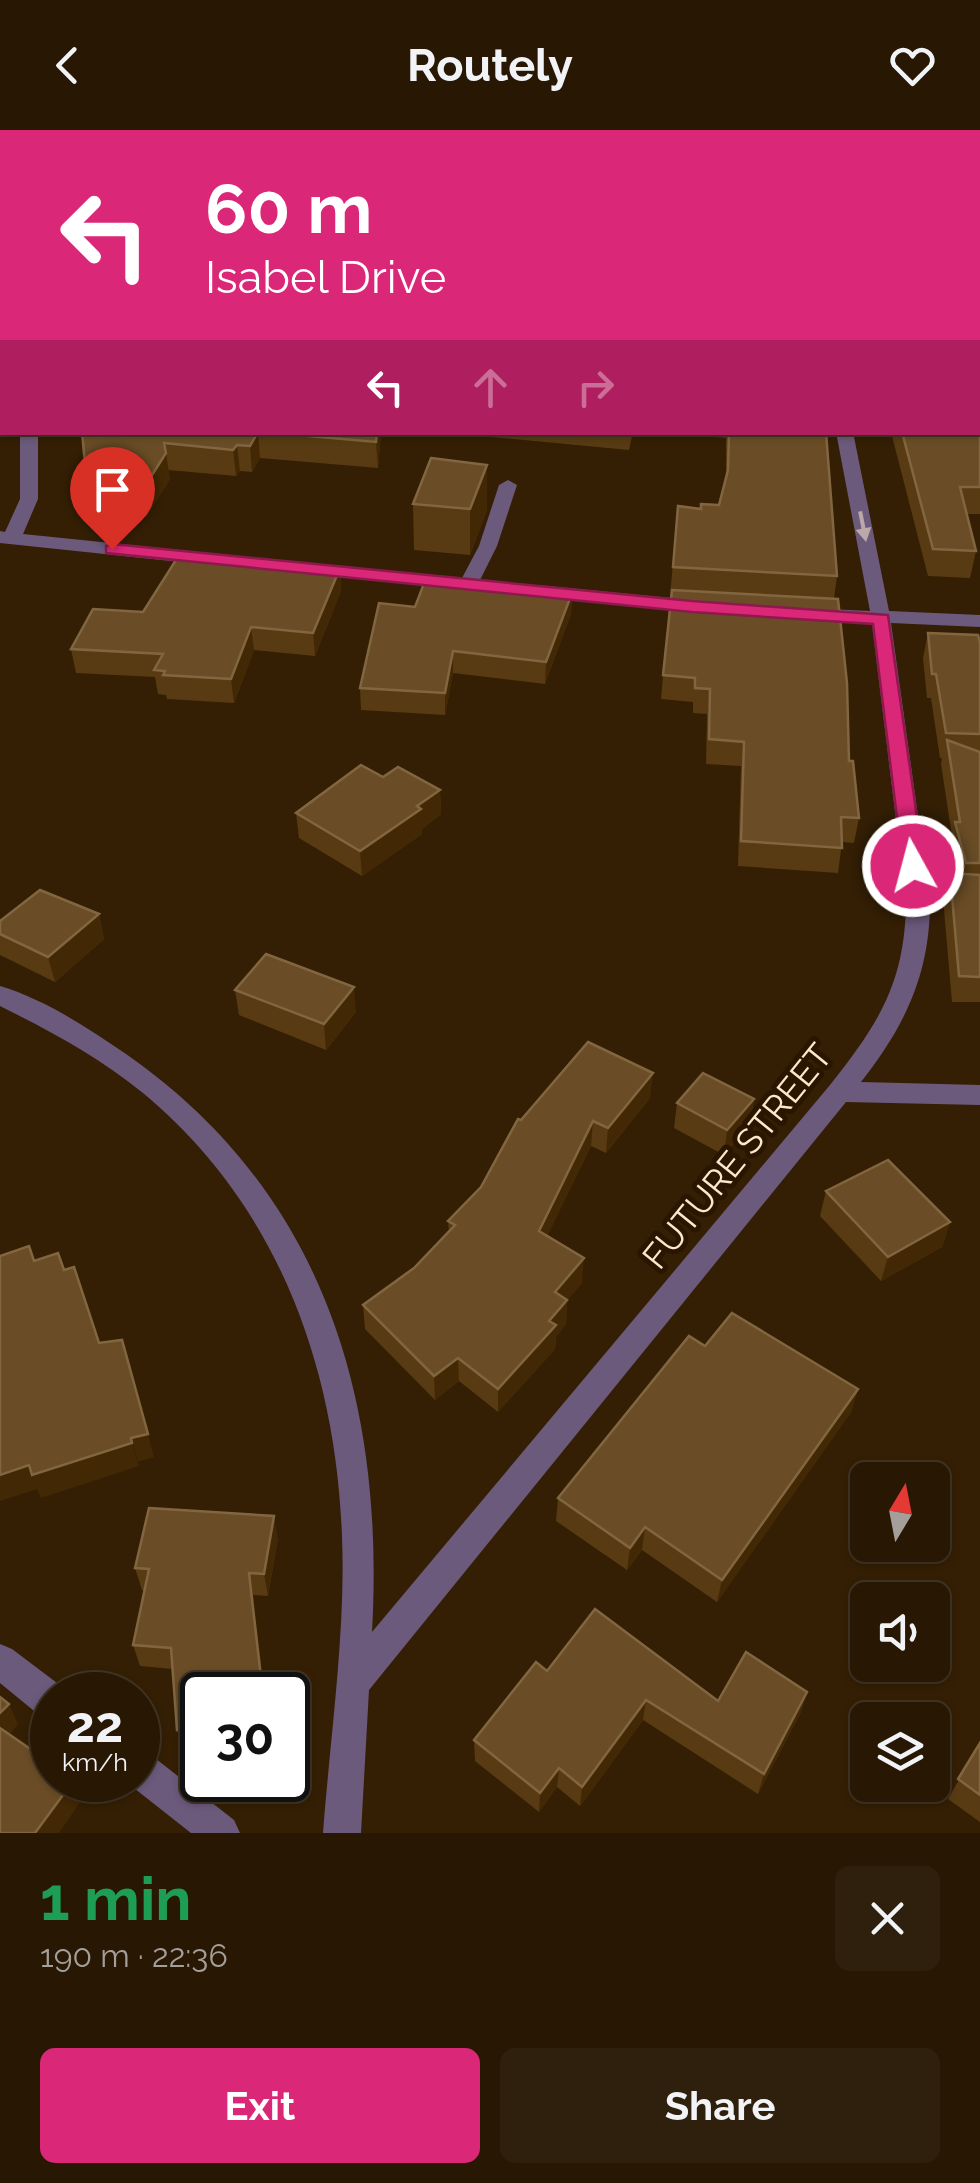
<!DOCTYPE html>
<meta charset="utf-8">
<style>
body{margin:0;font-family:Raleway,sans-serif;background:#2f200d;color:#f1f3f6;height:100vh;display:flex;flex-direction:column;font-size:38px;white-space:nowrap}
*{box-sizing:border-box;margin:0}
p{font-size:32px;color:#a49f9a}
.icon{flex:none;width:55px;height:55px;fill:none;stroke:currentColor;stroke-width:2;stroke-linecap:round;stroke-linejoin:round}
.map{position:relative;height:1703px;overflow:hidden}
.drawer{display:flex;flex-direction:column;background:#271703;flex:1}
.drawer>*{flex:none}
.hud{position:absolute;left:0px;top:0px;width:980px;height:305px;box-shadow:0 2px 8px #0004,0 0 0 2px #433625;background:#db2777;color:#fff;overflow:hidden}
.needle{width:65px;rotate:10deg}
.fabs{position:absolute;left:850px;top:1332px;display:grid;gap:20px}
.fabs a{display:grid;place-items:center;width:100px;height:100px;border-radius:15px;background:#271703;box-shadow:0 2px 8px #0004,0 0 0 2px #433625;font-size:50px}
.speed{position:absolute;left:30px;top:1542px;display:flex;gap:20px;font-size:50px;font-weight:700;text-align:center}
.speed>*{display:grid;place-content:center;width:130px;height:130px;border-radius:50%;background:#271703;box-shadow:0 2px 8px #0004,0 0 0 2px #433625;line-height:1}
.speed small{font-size:25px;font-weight:400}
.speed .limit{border:5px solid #111;border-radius:15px;background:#fff;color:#111}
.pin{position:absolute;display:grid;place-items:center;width:85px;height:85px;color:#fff;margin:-102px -42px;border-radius:50% 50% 50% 0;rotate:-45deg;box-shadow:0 0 10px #0007}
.pin .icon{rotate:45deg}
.me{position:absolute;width:110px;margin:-55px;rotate:353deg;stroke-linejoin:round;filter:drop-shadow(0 0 8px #0008)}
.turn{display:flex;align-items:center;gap:35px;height:210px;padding:0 40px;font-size:45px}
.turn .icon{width:130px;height:130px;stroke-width:2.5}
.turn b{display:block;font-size:70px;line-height:85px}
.lanes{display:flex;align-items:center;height:95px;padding:0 40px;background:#0003;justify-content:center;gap:50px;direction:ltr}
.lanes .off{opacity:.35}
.round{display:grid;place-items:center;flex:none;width:105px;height:105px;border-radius:15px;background:#2f200d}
.head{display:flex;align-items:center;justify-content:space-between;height:170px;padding:0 40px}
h1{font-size:60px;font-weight:700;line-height:75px;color:#1e9e55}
.button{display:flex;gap:20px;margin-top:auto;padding:20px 40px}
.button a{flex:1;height:115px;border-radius:15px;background:#db2777;color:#fff;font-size:40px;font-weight:700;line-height:115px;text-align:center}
.button a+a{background:#2f200d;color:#f1f3f6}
header{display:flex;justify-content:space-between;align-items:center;height:130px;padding:0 40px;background:#271703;font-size:45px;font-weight:700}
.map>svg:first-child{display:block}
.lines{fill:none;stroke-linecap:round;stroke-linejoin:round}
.minor{fill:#6c5a7c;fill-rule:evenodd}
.wall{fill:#583b12}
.shaded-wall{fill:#422804}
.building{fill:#6a4d26;stroke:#816640;stroke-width:2.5}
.oneway{fill:#bca8a9}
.route{fill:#db2777;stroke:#8e194d;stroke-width:2.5}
.labels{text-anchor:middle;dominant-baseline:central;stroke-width:10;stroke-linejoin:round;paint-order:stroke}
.street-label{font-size:35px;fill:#fee7cd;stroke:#2a1600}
</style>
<header><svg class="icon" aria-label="back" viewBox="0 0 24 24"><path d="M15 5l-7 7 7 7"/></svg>Routely<svg class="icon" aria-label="heart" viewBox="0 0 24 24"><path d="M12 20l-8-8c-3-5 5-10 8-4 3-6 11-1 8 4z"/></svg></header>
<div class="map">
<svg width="980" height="1703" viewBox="0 0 980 1703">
<rect width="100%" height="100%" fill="#341f04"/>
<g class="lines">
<g class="minor">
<path d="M0,53L2,54V65H0Z"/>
<rect x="0" y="103" width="2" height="8"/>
<rect x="0" y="155" width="2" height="9"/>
<rect x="978" y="214" width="2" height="10"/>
<path d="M20,302H38V369L23,404L209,423L218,429L209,435L0,413V401L5,402L20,369Z"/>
<path d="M836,302H853L889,481L980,485V497L891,493L930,772C930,844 905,896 861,952L980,955V975L846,972L369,1560L361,1703H323C330,1609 346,1500 342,1407C336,1236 277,1074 143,963C99,927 50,901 0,876V856C44,869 88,898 126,924C324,1062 385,1270 372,1502L830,955C879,893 905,853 906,772L872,493L806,490L796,484L806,478L870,481Z"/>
<path d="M508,350L517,355L497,416L476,458L308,445L299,439L308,433L462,448L479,416L499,355Z"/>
<path d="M537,455L701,471L711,477L701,483L530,465L527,461Z"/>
<path d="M0,1514L12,1519L65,1559L67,1565H52V1590L39,1585L0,1553Z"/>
<path d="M138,1620L151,1625L234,1690L240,1703H191L125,1651L138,1650Z"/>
</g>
</g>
<g class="wall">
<path d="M19,0H980V183H978V2H20Z"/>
<path d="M980,256V384H967L976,421L970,448L928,446L891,302H978Z"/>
<path d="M82,302H381L378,338L260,328L252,342L240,341L236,346L168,340L170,349L146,387L92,382L87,355Z"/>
<path d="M438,302H633L629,320Z"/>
<path d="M660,302H826L837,446L834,469L849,631L859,688L854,713L842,712L838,743L738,736L741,636L706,634L707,584L693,583V572L661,569L678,376L701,379L719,375L726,350V308Z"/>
<path d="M487,335V380L470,425L414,420L413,374Z"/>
<path d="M340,438L341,461L315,526L254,520L234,573L167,569L166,565L158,564L155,547L76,543L71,519L143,482Z"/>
<path d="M572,463L571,484L545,554L453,543L445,585L361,580L360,558L415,477Z"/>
<path d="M928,503L980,513V872H952L943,768L950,743H956L949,717L952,706L941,634L942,628H940L931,568H927L923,528Z"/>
<path d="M383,647L440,660L441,684L422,699V704L362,746L299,708L296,683Z"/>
<path d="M99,784L104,809L55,852L0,825V791Z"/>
<path d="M235,860L356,882L326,920L239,885Z"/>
<path d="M650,968L606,1023L591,1016L547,1106L582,1153L567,1170L566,1194L556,1207L555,1219L498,1282L459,1251L435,1270L365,1199L363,1175L414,1138L449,1102L448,1091L481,1057L521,990Z"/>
<path d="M754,969L750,994L724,1025L674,998L677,973Z"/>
<path d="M826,1061L950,1092L942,1117L881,1151L820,1086Z"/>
<path d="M705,1216L858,1259L851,1282L717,1472L642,1420L627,1440L556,1391L558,1368Z"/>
<path d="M278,1408L268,1466L253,1465L202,1565V1617L183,1621L177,1600L173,1539L140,1536L133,1515L145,1460H142L135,1438Z"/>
<path d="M547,1541L718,1571L807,1562L801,1582L758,1664L643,1590L580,1676L557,1657L539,1682L475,1631L474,1610Z"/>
<path d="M980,1613V1692L948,1669Z"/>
</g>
<g class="shaded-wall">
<path d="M258,302L260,328L252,342L250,316Z"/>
<path d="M377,302H381L378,338L376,312Z"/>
<path d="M237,315L240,341L236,346L233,320Z"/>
<path d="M166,323L170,349L146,387L142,361Z"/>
<path d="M487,335V380L470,425V379Z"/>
<path d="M340,438L341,461L315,526L313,503Z"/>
<path d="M572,463L571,484L545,554L546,532Z"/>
<path d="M251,497L254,520L234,573L231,549Z"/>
<path d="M453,521V543L445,585V563Z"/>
<path d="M440,660L441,684L422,699V704L362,746L360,721Z"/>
<path d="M99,784L104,809L55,852L48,827Z"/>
<path d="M354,857L356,882L326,920L324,894Z"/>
<path d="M653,943L650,968L606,1023L608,998Z"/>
<path d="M754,969L750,994L724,1025L727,1000Z"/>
<path d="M593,991L591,1016L538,1125L539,1101Z"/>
<path d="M950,1092L942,1117L881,1151L888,1127Z"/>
<path d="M584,1128L582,1153L554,1186L555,1162Z"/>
<path d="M567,1170L566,1194L556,1207L555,1219L498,1282V1259Z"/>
<path d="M458,1228L459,1251L435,1270L434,1246Z"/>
<path d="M858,1259L851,1282L717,1472L722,1450Z"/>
<path d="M148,1304L154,1327L138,1332L131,1308Z"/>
<path d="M132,1313L139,1336L41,1368L37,1359L0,1371V1345L29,1335Z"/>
<path d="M274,1386L278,1408L268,1466L264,1444Z"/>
<path d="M645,1397L642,1420L627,1440L630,1418Z"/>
<path d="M249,1443L253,1465L265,1565H263Z"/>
<path d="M807,1562L801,1582L758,1664L764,1644Z"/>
<path d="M646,1570L643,1590L580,1676L582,1657Z"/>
<path d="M9,1574L18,1594L3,1613L0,1608V1583Z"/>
<path d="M559,1638L557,1657L539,1682L540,1663Z"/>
<path d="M74,1650H75L83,1668L59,1703H35Z"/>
</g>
<g class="building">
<path d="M29,0H980V158H978V2H31Z"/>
<path d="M978,256H980V357H960L976,421L933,419L902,302H978Z"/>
<path d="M82,302H258L250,316L237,315L233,320L164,313L166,323L142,361L87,355Z"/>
<path d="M262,302H377L376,312Z"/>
<path d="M729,302H826L837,446L673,437L678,376L701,379V374L719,375L728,340Z"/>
<path d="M431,328L487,335L470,379L413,374Z"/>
<path d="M181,422L340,438L313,503L251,497L231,549L163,545L165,541L154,540L163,524L71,519L93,479L143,482Z"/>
<path d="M426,448L572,463L546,532L453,521L445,563L360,558L379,473L415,477Z"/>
<path d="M672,460L838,469L847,553L849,631H853L859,688L841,687L842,718L741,711L744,612L709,609L710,559L695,558V548L663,545Z"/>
<path d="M928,503L978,505L980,513V604L946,603L936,544H932Z"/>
<path d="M947,610L980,622V733H966L955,692H960Z"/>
<path d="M361,635L383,647L398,637L440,660L417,676L421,679L360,721L296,683Z"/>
<path d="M950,743L980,745V847L959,846Z"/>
<path d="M40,760L99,784L48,827L0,804V791Z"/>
<path d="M266,824L354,857L324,894L235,860Z"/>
<path d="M588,912L653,943L608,998L593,991L539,1101L584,1128L555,1162L567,1170L549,1191L556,1195L498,1259L458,1228L434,1246L363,1175L414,1138L455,1095L448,1091L481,1057L518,989L521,990Z"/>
<path d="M703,943L754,969L727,1000L677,973Z"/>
<path d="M888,1030L950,1092L888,1127L826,1061Z"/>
<path d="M29,1116L34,1131L58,1123L64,1140L74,1137L99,1213L122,1210L148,1304L131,1308L132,1313L32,1345L29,1335L0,1345V1126Z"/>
<path d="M732,1183L858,1259L722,1450L645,1397L630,1418L558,1368L689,1206L705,1216Z"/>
<path d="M149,1378L274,1386L264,1444L249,1443L263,1565H202V1595L177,1600L171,1518L133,1515L149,1439L135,1438Z"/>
<path d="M595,1479L718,1571L746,1522L807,1562L764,1644L646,1570L582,1657L559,1638L540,1663L474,1610L536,1532L547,1541Z"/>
<path d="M0,1567L9,1574L0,1583Z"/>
<path d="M0,1598L52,1634V1650H74L35,1703H0Z"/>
<path d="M980,1613V1665L958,1649Z"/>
</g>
<defs><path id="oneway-solid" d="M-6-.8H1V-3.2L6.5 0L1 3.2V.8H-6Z" transform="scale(2.5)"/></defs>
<use class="oneway" href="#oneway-solid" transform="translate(863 396) rotate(79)"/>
<path class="route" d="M112,414L692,471L888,485L924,736L913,744L903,736L873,494L692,482L106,423V416Z"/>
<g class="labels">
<g class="street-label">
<text transform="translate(737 1026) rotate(-51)">FUTURE STREET</text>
</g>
</g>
</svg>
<div class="fabs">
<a><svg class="needle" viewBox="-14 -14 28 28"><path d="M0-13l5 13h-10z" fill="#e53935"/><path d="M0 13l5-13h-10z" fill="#a49f9a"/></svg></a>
<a><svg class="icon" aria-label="sound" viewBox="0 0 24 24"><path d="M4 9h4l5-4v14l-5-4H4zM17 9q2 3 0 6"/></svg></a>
<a><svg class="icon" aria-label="layers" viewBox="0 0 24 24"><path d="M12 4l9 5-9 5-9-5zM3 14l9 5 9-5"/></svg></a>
</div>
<div class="speed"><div>22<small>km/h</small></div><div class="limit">30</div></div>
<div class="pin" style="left:112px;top:419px;background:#d93025"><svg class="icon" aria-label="arrive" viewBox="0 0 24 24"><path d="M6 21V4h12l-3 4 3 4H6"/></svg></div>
<svg class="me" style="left:913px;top:736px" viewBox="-20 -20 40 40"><circle r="17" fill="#db2777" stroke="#fff" stroke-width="3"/><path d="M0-11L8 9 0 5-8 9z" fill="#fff"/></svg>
<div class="hud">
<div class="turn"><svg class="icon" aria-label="left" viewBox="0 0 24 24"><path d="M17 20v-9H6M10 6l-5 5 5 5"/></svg><div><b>60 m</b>Isabel Drive</div></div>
<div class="lanes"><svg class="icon" aria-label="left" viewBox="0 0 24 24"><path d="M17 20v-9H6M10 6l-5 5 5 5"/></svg><svg class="icon off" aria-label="ahead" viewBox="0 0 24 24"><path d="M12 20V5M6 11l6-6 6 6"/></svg><svg class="icon off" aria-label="right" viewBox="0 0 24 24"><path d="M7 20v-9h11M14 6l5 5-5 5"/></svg></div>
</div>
</div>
<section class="drawer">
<div class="head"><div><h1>1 min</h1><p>190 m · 22:36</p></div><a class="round"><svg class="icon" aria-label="close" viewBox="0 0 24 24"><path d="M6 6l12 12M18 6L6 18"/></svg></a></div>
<div class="button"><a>Exit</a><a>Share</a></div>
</section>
